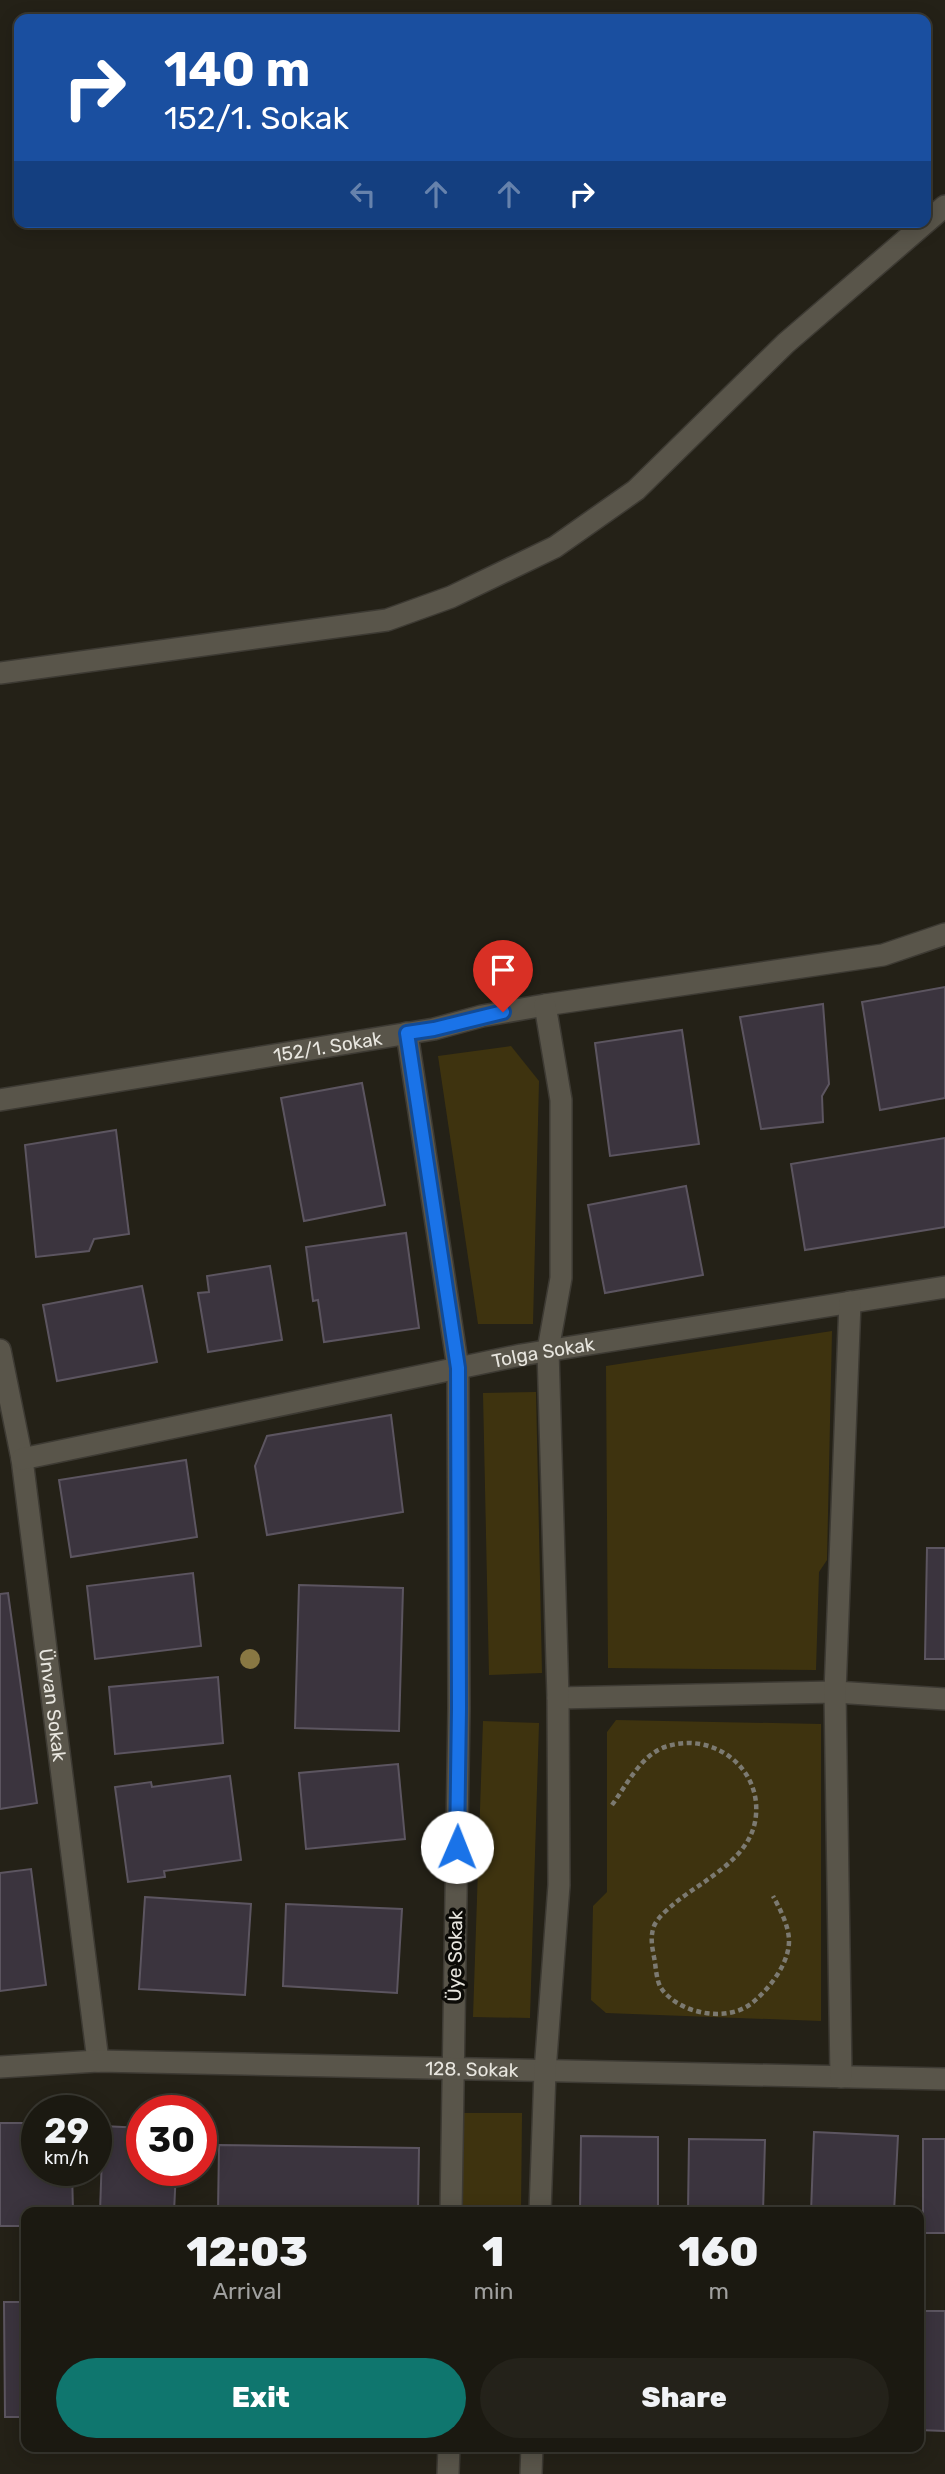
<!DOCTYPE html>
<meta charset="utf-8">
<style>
body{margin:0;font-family:Rubik,sans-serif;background:#24221a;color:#f1f3f6;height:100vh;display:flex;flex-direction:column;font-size:26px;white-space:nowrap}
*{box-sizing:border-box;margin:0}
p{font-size:23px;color:#a0a09f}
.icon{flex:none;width:38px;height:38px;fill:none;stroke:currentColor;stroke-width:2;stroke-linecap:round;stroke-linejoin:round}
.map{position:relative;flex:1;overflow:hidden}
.details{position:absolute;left:21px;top:2207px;width:903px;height:245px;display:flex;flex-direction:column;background:#1b1911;border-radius:14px;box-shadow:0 4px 18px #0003,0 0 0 2px #393831}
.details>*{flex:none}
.top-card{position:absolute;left:14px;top:14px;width:917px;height:214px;border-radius:14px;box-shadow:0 4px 18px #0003,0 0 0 2px #393831;background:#1a4fa0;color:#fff;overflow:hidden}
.speed{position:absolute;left:21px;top:2095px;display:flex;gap:14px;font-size:35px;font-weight:700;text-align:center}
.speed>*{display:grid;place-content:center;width:91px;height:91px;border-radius:50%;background:#1b1911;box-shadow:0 4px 18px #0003,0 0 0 2px #393831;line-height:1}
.speed small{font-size:18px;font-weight:400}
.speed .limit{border:10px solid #d22;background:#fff;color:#111}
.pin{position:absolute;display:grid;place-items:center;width:60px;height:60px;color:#fff;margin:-72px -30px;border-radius:50% 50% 50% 0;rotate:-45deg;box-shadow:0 0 7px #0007}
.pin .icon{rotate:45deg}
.me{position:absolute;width:77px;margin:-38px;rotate:1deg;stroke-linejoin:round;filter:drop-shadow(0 0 5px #0008)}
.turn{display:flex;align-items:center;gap:24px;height:147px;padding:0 35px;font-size:32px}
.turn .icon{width:91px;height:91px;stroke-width:2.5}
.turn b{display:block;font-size:49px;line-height:60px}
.lanes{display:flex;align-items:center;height:66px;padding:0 35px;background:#0003;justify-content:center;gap:35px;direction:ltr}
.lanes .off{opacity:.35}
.eta{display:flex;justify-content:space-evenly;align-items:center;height:119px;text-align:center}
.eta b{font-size:42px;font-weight:800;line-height:49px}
.button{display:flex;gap:14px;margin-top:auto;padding:14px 35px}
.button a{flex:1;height:80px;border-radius:42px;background:#0f766e;color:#fff;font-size:28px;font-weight:800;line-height:80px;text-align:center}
.button a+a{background:#24221a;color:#f1f3f6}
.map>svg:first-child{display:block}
.green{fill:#3e330f}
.building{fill:#3b343e;stroke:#5c5560;stroke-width:2}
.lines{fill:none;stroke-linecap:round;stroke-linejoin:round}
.street-casing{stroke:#3d3a33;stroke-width:24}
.path{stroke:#7c7a71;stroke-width:4.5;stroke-dasharray:5 3.5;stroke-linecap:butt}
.street{stroke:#59554a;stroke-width:21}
.tree{fill:#897843}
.route-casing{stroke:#114b97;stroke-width:18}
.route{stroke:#1a73e8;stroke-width:12}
.labels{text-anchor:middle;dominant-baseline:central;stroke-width:7;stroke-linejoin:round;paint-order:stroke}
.street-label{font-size:19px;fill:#e8e6df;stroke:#0c0b07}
</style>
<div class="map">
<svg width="945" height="2474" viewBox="0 0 945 2474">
<rect width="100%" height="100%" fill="#242117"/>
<g class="green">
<path d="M511,1046L539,1081L533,1324H478L438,1056Z"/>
<path d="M832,1331L827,1560L819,1572L816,1670L608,1668L606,1366Z"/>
<path d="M536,1392L542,1673L489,1675L483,1393Z"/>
<path d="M616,1720L821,1724V2021L606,2013L591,2000L593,1906L607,1892V1732Z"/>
<path d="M483,1721L539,1723L530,2018L473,2017Z"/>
<path d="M462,2113H522L521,2212H462Z"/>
</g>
<g class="building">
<path d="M945,987V1098L880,1110L862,1002Z"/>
<path d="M823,1004L829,1084L822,1096L823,1122L761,1129L740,1017Z"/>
<path d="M682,1030L699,1144L610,1156L595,1043Z"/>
<path d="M362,1083L385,1205L304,1221L281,1098Z"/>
<path d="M116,1130L129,1234L94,1239L89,1251L36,1257L25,1145Z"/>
<path d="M945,1138V1227L805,1250L791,1164Z"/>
<path d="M686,1186L703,1275L605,1293L588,1205Z"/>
<path d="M406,1233L419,1328L324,1342L318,1300L313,1301L306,1247Z"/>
<path d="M270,1266L282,1340L208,1352L198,1293L209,1292L207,1276Z"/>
<path d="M142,1286L157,1362L57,1381L43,1305Z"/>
<path d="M391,1415L403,1512L267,1535L255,1466L267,1436Z"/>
<path d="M186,1460L197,1537L71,1557L59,1480Z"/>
<path d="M927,1548H945V1659H925Z"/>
<path d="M193,1573L201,1646L95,1659L87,1586Z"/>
<path d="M299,1585L403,1588L399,1731L295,1728Z"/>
<path d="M8,1593L37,1803L0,1809V1594Z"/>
<path d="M218,1677L223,1743L115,1754L109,1687Z"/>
<path d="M398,1764L405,1839L306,1849L299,1773Z"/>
<path d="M230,1776L241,1860L164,1871L165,1877L128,1882L115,1787L151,1782L152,1787Z"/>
<path d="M31,1869L46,1985L0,1991V1873Z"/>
<path d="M145,1897L251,1904L245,1995L139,1989Z"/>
<path d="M286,1904L402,1909L397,1993L283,1986Z"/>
<path d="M0,2123H37V2170H72L73,2212H26V2226H0Z"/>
<path d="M103,2126L142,2128V2170H176L174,2212H100Z"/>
<path d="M814,2132L898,2136L894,2212H811Z"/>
<path d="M581,2136L658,2137V2212H580Z"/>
<path d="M689,2139L765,2140L763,2212H688Z"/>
<rect x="923" y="2139" width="22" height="94"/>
<path d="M219,2145L419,2148L418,2212H218Z"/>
<path d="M4,2302H26V2417H5Z"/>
<path d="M919,2311H945V2431L919,2430Z"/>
</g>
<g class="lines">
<defs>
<g id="street">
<path d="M0,673L387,620L451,597L555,547L636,490L786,343L945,206"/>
<path d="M407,1033L458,1368L459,1708L451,2212"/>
<path id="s1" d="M0,1100L434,1029L482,1016L545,1005L883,955L945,934"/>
<path id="s2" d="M0,1350L22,1459L98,2061"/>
<path id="s3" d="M22,1459L521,1355L945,1287"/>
<path d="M558,1698L835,1692L945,1699"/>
<path id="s4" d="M0,2067L98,2061L945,2079"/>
<path d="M841,2077L835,1692L850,1302"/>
<path d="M540,2212L545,2071L559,1885L558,1698L548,1350L561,1278V1100L545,1005"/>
<path d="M448,2474L449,2446"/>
<path d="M531,2474L532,2446"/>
</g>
</defs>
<use href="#street" class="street-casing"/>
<path class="path" d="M612,1805C626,1786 641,1755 665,1747C714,1730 765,1770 755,1822C747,1861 703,1880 675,1903C668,1909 658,1917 654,1926C650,1937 652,1946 654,1957C656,1966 656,1980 661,1988C679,2014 727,2023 752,2003C769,1989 789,1964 789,1941C789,1926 780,1909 773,1896"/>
<use href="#street" class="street"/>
</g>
<circle class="tree" cx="250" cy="1659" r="10"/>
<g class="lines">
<defs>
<path id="route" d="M457,1847L459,1708L458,1368L407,1033L434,1029L503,1012"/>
</defs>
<use href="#route" class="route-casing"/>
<use href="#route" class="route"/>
</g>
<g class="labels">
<g class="street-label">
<text stroke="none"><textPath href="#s1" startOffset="332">152/1. Sokak</textPath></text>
<text stroke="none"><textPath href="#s3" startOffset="532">Tolga Sokak</textPath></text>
<text stroke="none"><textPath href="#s2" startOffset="359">Ünvan Sokak</textPath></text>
<text transform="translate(455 1956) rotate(-89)">Üye Sokak</text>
<text stroke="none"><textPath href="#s4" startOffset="472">128. Sokak</textPath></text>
</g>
</g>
</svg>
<div class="speed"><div>29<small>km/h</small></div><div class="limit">30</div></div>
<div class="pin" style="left:503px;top:1012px;background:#d93025"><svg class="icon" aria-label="arrive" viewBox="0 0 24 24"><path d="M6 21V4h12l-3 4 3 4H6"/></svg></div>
<svg class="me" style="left:457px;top:1847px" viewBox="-20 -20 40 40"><circle r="19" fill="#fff"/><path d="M0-13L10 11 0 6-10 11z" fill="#1a73e8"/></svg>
<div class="top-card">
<div class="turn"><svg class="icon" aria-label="right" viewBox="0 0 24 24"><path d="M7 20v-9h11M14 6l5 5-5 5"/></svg><div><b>140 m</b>152/1. Sokak</div></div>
<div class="lanes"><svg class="icon off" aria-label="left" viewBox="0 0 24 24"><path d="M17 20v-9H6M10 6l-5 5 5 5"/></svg><svg class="icon off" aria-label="ahead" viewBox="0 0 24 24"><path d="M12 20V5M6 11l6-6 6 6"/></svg><svg class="icon off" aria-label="ahead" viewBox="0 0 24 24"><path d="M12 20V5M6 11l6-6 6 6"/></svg><svg class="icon" aria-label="right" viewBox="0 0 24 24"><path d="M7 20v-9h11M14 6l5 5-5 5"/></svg></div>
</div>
<section class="details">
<div class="eta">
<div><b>12:03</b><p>Arrival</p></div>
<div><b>1</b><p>min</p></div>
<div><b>160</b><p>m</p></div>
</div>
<div class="button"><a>Exit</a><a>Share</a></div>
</section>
</div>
